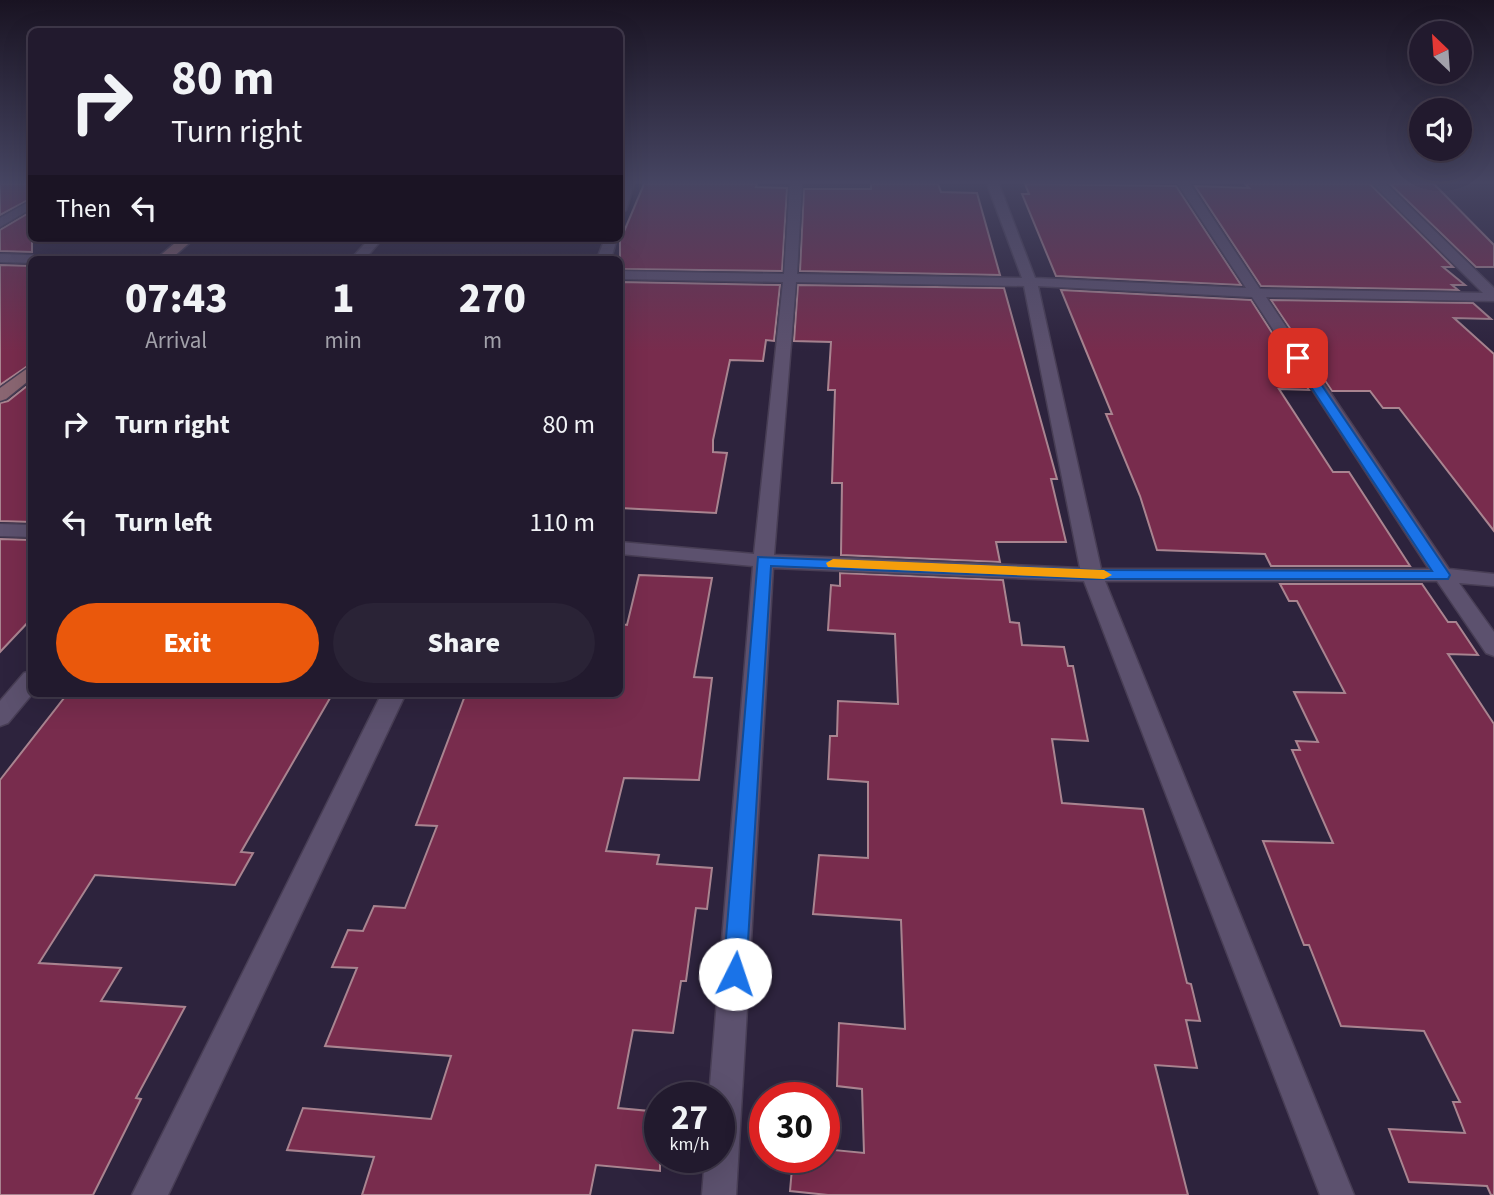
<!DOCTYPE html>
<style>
body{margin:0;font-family:"Source Sans 3",sans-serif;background:#2a2336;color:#f1f3f6;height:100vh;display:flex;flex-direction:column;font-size:26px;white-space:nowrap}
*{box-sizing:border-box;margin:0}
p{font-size:23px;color:#a2a1aa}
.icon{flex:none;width:38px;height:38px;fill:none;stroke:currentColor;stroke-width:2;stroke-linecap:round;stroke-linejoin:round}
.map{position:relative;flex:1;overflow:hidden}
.side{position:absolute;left:28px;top:256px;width:595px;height:441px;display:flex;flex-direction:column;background:#221a2e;border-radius:10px;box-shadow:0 7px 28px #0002,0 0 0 2px #3f384a}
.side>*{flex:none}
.guide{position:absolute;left:28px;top:28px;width:595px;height:214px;border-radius:10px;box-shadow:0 7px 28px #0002,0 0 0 2px #3f384a;background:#221a2e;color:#f1f3f6;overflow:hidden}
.needle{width:46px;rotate:335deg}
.controls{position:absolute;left:1409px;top:21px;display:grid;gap:14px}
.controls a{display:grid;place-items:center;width:63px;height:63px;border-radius:50%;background:#221a2e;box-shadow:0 7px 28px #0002,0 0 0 2px #3f384a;font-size:35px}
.speed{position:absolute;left:644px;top:1082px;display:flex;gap:14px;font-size:35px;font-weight:700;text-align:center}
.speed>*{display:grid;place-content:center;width:91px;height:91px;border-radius:50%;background:#221a2e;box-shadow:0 7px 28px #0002,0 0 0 2px #3f384a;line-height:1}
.speed small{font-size:18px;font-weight:400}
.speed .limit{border:10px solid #d22;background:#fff;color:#111}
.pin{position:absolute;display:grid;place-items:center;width:60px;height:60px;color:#fff;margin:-30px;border-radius:14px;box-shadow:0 4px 10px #0006}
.me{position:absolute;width:77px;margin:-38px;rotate:4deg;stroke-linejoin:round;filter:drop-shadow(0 0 5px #0008)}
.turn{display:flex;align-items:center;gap:24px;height:147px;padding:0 28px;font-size:32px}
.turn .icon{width:91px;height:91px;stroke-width:2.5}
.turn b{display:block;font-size:49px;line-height:60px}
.then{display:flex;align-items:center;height:66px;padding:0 28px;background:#0003;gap:14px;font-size:26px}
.eta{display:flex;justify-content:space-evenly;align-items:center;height:119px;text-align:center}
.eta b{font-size:42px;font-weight:800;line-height:49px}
.action{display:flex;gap:14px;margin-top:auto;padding:14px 28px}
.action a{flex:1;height:80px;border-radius:42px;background:#ea580c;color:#fff;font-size:28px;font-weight:800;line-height:80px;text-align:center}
.action a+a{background:#2a2336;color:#f1f3f6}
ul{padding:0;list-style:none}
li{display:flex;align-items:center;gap:21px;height:98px;padding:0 28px}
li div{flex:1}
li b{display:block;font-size:26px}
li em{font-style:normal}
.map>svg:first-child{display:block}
.building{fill:#782c4d;stroke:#a98490;stroke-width:2}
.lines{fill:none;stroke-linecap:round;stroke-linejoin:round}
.street-casing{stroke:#483e55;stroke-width:3}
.secondary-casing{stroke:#483e55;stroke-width:3}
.street{fill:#5c516e;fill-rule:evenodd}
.secondary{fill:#8a6672;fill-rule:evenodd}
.route{fill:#1a73e8;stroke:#114b97;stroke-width:2}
.slow{fill:#f59e0b}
</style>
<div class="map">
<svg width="1494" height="1195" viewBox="0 0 1494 1195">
<rect width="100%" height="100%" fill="#2d233d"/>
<g class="building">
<path d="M0,184H32V198L0,215Z"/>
<path d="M644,184H757L756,187L787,188L782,271L620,269V241Z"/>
<path d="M871,184H938L941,192L977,193L1000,275L800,271L804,189H871Z"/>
<path d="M1025,184L1176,186L1241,285L1056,276L1022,194H1029Z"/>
<path d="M1245,184H1370L1453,267H1443L1465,285H1452L1458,290L1261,286L1195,186L1249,188Z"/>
<path d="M1390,184H1434L1494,245V267H1476Z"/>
<path d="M32,211V252L0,251V230Z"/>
<path d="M0,265L32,266V363L0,385Z"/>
<path d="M620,282L780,285L774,341L766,340L763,361L730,360L713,440V452L727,453L716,513L620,508Z"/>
<path d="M798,285L1004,288L1057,479H1051L1066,542H996L1000,562L841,555L842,483H832L835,390H828L831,342L794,341Z"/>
<path d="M1061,290L1251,300L1309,390L1279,389L1333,472H1349L1410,566H1271L1265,554L1157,550L1140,496L1106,414H1112Z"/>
<path d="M1271,300L1473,303L1491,319L1454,318L1494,354V531L1399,408H1383L1370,391H1332Z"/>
<path d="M32,382V522L0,521V403L8,401Z"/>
<path d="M0,539L32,540V618L0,652Z"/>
<path d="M840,573L1003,580L1010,622L1019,623L1022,645L1064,647L1068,666H1073L1088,741L1052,739L1062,803L1143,809L1187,983L1191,984L1200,1021L1186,1020L1197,1068L1155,1065L1188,1195H828L790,1191L793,1157H824V1149L864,1153L862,1089L837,1086L839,1023L905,1029L901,920L813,914L819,855L868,858V782L828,779L830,736H837L838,701L898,704L895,634L828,630L831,585L840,586Z"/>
<path d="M639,575L712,578L694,677L712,678L699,780L624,778L606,851L659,855L657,864L712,868L707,909L696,908L686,981H681L673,1033L633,1030L618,1108L660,1112V1171L596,1165L590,1195H362L374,1157L287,1150L303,1108L431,1119L451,1056L325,1046L357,968L332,967L348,930L363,931L374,906L405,908L437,826L416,825L466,693H620V624L627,625Z"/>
<path d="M1280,584H1422L1448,622H1456L1478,655L1448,654L1494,724V1195H1491L1487,1186L1409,1182L1389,1129L1465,1133L1453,1102H1460L1424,1031L1341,1026L1309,945H1304L1263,841L1333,843L1292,750H1300L1296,741L1318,742L1294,692L1345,693L1297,601H1289Z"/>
<path d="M68,693H333L241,852L253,853L235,885L95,875L39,963L121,968L101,1001L185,1007L136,1098L141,1099L93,1195H0V780Z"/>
</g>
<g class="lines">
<defs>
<g id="street">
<path d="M622,184H634L626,210L620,214V193Z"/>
<path d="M790,184H802L797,274L1022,278L987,184H999L1035,278L1246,288L1178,184H1190L1260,289L1483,293L1373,184H1386L1494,288V301L1266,297L1449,569L1494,574V586L1459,583L1494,632V656L1486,653L1437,581H1105L1354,1195H1320L1084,581L773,568L736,1195H702L705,1157H719V1097H709L753,566L620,554V542L754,554L783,282L620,279V271L784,274ZM796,282L1024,286L1080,568L774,555ZM1038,286L1252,297L1429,569H1101Z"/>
<path d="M32,200V208L0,227V218Z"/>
<path d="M370,238H383L365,259H351Z"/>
<path d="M605,238H617L611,259H597Z"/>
<path d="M0,254L32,255L39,259H32V263L0,262Z"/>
<path d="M0,524L32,525V537L0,536Z"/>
<path d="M32,671L33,693L8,723L0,726V701L24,673Z"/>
<path d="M382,693H406L168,1195H132Z"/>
</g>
<g id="secondary">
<path d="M181,238H195L171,259H156Z"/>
<path d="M32,365V378L6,399L0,401V388Z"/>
</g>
</defs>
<use href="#street" class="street-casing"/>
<use href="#secondary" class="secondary-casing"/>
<use href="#street" class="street"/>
<use href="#secondary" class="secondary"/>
</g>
<linearGradient id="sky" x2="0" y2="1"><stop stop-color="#191322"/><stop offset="0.52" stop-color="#464562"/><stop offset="1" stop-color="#464562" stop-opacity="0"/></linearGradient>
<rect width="1494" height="351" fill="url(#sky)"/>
<path class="route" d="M1298,355L1302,356L1448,572L1450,575L1448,579H1092L771,566L746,974L743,982L735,985L727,982L723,974L758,557L1092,570L1432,571L1292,358Z"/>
<path class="slow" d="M833,559L1104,570L1112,575L1104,579L828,567L826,563Z"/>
</svg>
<div class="controls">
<a><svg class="needle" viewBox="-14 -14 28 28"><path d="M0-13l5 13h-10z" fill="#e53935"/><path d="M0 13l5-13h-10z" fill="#a2a1aa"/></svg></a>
<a><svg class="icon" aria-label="sound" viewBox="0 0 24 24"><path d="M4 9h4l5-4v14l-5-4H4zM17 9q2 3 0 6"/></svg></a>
</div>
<div class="speed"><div>27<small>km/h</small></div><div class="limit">30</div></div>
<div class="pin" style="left:1298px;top:358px;background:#d93025"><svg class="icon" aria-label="arrive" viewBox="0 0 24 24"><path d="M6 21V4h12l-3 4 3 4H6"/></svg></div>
<svg class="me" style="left:735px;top:974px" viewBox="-20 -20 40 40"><circle r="19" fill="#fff"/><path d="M0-13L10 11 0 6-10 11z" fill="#1a73e8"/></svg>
<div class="guide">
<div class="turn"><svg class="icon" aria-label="right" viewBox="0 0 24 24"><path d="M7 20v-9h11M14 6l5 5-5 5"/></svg><div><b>80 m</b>Turn right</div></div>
<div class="then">Then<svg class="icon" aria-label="left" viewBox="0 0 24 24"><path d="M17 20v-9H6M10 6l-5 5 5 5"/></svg></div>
</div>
<section class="side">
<div class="eta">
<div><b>07:43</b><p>Arrival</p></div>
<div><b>1</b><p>min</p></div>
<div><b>270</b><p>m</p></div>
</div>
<ul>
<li><svg class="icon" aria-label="right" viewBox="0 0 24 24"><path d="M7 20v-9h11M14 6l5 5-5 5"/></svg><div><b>Turn right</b></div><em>80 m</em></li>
<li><svg class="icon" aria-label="left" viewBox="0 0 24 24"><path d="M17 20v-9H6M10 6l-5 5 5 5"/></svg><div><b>Turn left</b></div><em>110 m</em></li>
</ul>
<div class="action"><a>Exit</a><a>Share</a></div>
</section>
</div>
